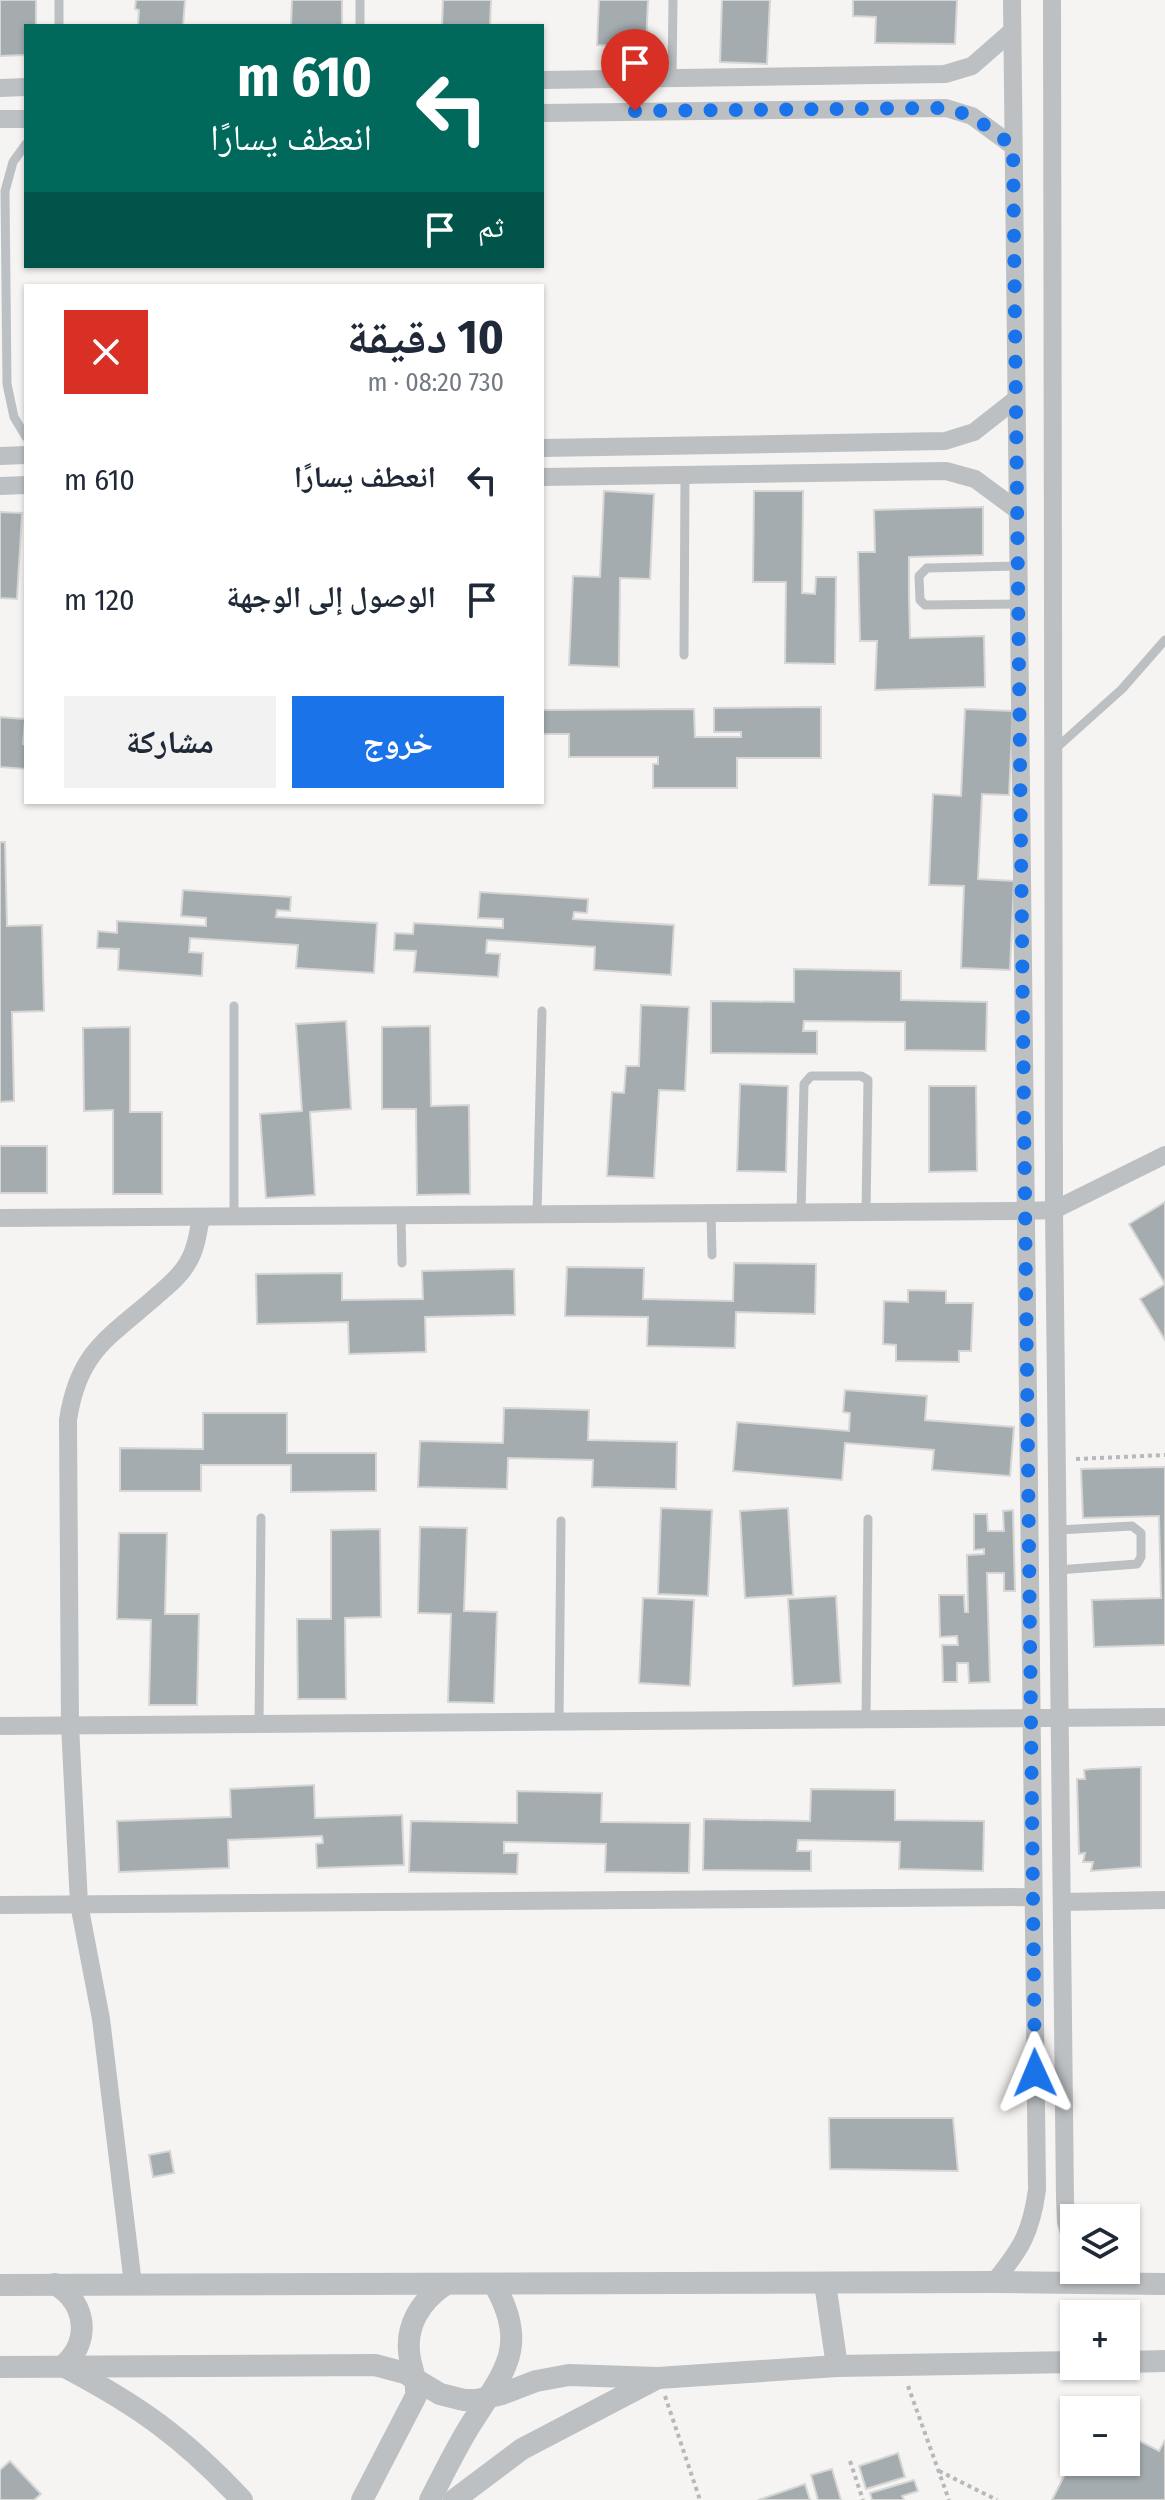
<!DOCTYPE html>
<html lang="ar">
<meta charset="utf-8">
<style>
body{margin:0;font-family:"Fira Sans Condensed","Noto Naskh Arabic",sans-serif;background:#f2f2f3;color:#1f2937;direction:rtl;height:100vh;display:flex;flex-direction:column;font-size:30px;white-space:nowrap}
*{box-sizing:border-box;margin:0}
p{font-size:26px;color:#747a83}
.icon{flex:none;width:44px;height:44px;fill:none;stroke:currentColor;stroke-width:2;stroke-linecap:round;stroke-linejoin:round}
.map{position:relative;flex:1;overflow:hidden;direction:ltr}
.side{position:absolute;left:24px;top:284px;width:520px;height:520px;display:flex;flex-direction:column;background:#fff;border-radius:0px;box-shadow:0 2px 6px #0004;direction:rtl}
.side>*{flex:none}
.top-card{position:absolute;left:24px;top:24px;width:520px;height:244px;border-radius:0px;box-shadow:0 2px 6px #0004;direction:rtl;background:#00695c;color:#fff;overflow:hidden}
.buttons{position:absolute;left:1060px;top:2204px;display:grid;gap:16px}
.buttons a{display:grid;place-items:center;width:80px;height:80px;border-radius:0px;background:#fff;box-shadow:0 2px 6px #0004;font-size:40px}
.pin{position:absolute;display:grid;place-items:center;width:68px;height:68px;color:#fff;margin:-82px -34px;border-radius:50% 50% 50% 0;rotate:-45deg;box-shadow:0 0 8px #0007}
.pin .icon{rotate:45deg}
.me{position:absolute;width:88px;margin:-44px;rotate:359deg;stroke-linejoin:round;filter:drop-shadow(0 0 6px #0008)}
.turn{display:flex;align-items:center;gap:28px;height:168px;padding:0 40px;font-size:36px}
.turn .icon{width:104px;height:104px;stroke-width:2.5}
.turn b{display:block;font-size:56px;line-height:68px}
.then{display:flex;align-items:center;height:76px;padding:0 40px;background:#0003;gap:16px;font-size:30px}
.round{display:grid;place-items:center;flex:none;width:84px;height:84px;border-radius:0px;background:#f2f2f3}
.summary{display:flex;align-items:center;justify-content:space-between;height:136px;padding:0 40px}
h1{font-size:48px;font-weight:700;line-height:60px}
.button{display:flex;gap:16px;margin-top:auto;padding:16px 40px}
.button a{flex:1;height:92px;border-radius:0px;background:#1a73e8;color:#fff;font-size:32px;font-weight:700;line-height:92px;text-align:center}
.button a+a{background:#f2f2f3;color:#1f2937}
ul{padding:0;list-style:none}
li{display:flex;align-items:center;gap:24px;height:120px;padding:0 40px}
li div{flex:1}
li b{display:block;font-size:30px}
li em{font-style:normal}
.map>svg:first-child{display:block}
.building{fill:#a4acb0;stroke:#d6d6d4;stroke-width:2}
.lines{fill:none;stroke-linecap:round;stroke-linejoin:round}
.path{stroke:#b6b9bb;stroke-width:4;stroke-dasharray:4 4;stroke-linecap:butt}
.service{stroke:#bcc0c3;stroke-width:9}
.minor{stroke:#bcc0c3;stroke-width:18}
.tertiary{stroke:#bcc0c3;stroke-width:22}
.route{stroke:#1a73e8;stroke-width:14;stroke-dasharray:0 25.2}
</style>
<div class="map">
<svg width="1165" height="2500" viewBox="0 0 1165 2500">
<rect width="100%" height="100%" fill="#f5f4f2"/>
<g class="building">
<path d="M0,0H36V26H26V55L0,56Z"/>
<path d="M136,0H185L183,26H138L139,10L135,9Z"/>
<path d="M292,0H342V26H291Z"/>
<path d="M443,0H491L490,26H442Z"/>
<path d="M599,0H648L646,47L597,45Z"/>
<path d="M722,0H770L767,64L720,62Z"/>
<path d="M853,0H957L955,44L875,43L876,17L853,16Z"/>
<path d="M604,491L654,494L650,579L620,578L619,667L569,665L573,576L600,577Z"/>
<path d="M754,491H803L802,593L815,594L816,577H836L835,664L785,663L786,582H753Z"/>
<path d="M983,507V555L909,557V596L910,638L984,636L985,687L875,690L877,641H860L858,552H875L874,510Z"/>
<path d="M0,512L22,513L17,599L0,598Z"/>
<path d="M821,707V758H737V788H653V764H658V757H569V734H543V710L694,709L695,737H741V732H714V708Z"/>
<path d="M965,709L1013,711L1009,795L982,794L978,879L1014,881L1010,970L961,968L964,886L929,885L933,794L961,796Z"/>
<path d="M0,717L25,719L23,744L26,745V769L0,767Z"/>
<path d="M0,842H5L7,926L42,925L44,1011L12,1012L14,1101L0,1102Z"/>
<path d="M183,890L291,897L290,911L277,910L276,917L377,923L374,973L296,968L298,945L190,938L189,952L203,953L202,976L118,970L119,949L97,948L98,931L117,933V921L206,926V918L181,916Z"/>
<path d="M480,892L588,899L587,913L574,912L573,919L674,925L671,975L594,970L595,947L487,940L486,953L500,954L498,977L414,972L416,951L394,950L395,933L413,934L414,923L503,928V919L478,918Z"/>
<path d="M794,969L901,971V1000L987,1002L986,1051L905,1050V1022L804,1021L803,1031H817V1054L711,1053V1001L794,1002Z"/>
<path d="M641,1005L689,1007L685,1091L659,1090L654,1178L607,1176L612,1092L624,1093L626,1066H639Z"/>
<path d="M346,1021L351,1109L310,1112L315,1195L266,1198L260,1114L302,1111L296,1024Z"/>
<path d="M430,1026L431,1106L469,1105L470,1194L417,1195L416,1109H382V1027Z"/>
<path d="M130,1027V1112H162V1194H113V1110L84,1111L83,1028Z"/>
<path d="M740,1084L788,1086L786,1172L737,1171Z"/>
<path d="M929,1086H976L977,1171L929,1172Z"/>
<rect x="0" y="1146" width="47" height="47"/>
<path d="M1165,1202V1284L1129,1224Z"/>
<path d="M734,1263L816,1264L815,1314L736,1312L735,1348L647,1346L648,1317L565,1316L567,1267L644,1268L643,1299L733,1301Z"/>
<path d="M514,1269L515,1315L425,1317L426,1352L349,1354L348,1322L257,1324L256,1274L342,1273V1300L423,1299L422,1271Z"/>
<path d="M1165,1284V1340L1140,1299Z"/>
<path d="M908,1290L946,1291V1303H973L971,1351H959V1362L896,1361V1345L883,1344L884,1301L908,1302Z"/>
<path d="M845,1390L927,1396L925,1420L1014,1427L1010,1476L932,1470L934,1450L845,1443L842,1480L733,1471L737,1422L849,1431L850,1413L843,1412Z"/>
<path d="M504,1408L589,1410L588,1440L677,1442L676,1489L592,1487L593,1460L508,1458L507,1489L418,1487L420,1441L503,1443Z"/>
<path d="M203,1413H287V1453H376V1491L291,1492V1465H201V1491H120V1448L203,1449Z"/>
<path d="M1165,1467V1645L1094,1647L1092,1600L1161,1598L1159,1516L1083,1518L1081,1469Z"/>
<path d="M661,1508L712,1510L708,1596L658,1594Z"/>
<path d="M788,1508L793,1595L745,1598L740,1511Z"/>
<path d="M1013,1510L1015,1591H1004V1573H987L990,1682L969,1683L968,1663H957V1682H943L942,1645H958L957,1636L940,1637L939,1595H964L965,1612H968L967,1555L984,1554V1549L974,1550V1514H987L988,1531H1004L1003,1511Z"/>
<path d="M420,1527L467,1528L464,1611L497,1612L494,1703L448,1702L451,1614L418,1613Z"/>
<path d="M380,1529L381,1617L345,1618L346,1699H298L297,1619H331V1530Z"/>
<path d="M119,1533H167L165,1614H199L197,1705H149L151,1620L117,1619Z"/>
<path d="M836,1596L841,1683L793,1686L788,1599Z"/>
<path d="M643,1598L694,1600L690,1686L639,1683Z"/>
<path d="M1141,1767V1867L1091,1871L1093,1862H1083L1085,1853L1079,1854L1077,1779H1085L1084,1770L1091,1769Z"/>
<path d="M314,1785L315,1818L402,1815L404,1865L317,1868L316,1844L323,1843L322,1836L228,1840L229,1868L119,1872L117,1821L231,1817L230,1789Z"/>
<path d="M811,1789L895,1790V1820L984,1821L983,1871L899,1869L900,1842L798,1840L797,1851H811V1871L703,1870L704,1819L810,1821Z"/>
<path d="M517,1791L602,1793L601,1822L690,1823L689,1873L605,1872L606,1844L504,1842V1853H518L517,1874L409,1872L411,1821L517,1823Z"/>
<path d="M829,2118H953L958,2171L830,2169Z"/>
<path d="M170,2151L174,2173L153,2177L149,2155Z"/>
<path d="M1126,2434L1159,2451L1165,2440V2500H1052L1074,2456V2462H1126Z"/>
<path d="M898,2453L905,2477L866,2489L859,2466Z"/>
<path d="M10,2461L41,2494L34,2500H0V2470Z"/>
<path d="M832,2469L841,2500H818L811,2475Z"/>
<path d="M914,2480L918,2491L902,2496L904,2500H872L870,2493Z"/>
<path d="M805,2484L810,2500H758Z"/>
</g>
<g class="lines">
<g class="path">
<path d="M1076,1459L1165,1455"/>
<path d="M908,2386L949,2500"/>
<path d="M665,2396L700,2500"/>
<path d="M850,2461L863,2500"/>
<path d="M939,2471L997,2500"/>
</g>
<g class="service">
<path d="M360,0V26"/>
<path d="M59,26V0"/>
<path d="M672,78L673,0"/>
<path d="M26,144L13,162L5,191L7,384L14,417L26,437"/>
<path d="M1018,566L927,568L919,576L920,600L925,605L1019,604"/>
<path d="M684,655L685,475"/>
<path d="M1054,750L1122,689L1165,640"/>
<path d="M234,1006V1217"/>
<path d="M801,1213L804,1084L811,1076H861L868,1080L866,1213"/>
<path d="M711,1214L712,1255"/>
<path d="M537,1215L542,1011"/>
<path d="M401,1216L402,1263"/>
<path d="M1058,1530L1132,1526L1141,1533V1557L1137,1564L1058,1570"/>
<path d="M866,1720L868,1519"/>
<path d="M559,1722L561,1521"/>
<path d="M259,1724L261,1518"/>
</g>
<g class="minor">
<path d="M1052,0L1054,1210L1065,2199L1066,2222L1074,2251"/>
<path d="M542,80L945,74L972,66L1012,31"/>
<path d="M0,88L26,87"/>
<path d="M542,113L946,108L972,116L1013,146"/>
<path d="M0,119H26"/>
<path d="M542,448L945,441L974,432L1016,399"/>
<path d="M0,456L26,455"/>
<path d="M542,477L946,471L975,479L1017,510"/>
<path d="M0,486L26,485"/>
<path d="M0,1218L1025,1211L1054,1210L1165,1155"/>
<path d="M0,1726L1165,1717"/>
<path d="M1062,1902L1165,1900"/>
<path d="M0,1905L1033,1897"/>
<path d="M994,2282C1021,2249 1031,2233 1037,2190L1012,0"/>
<path d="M133,2284L101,2019L79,1904L70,1725L68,1420C78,1354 105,1340 153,1299C165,1288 179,1278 187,1264C196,1250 198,1233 201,1217"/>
</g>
<g class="tertiary">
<path d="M825,2283L837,2366"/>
<path d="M55,2284C87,2303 91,2342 63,2366C138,2405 184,2438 242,2500"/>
<path d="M0,2285L994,2282L1165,2284"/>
<path d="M1126,2362L1165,2361"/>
<path d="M0,2367L375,2365L405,2373L440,2394L464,2400H477L502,2394L536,2381L569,2375L658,2378L837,2366L1074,2362"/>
<path d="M362,2500L416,2396C417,2381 413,2373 410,2359C404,2327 420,2301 446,2284"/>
<path d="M430,2500C443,2475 456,2448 471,2424C504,2371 530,2347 494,2284"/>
<path d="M454,2500L522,2449L654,2380"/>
</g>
</g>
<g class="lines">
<path class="route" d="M635,111L946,108L972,116L1013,146L1035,2073"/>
</g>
</svg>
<div class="buttons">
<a><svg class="icon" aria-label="layers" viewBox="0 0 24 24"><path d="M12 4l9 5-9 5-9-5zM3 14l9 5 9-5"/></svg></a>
<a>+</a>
<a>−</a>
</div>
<div class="pin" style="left:635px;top:111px;background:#d93025"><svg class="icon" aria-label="arrive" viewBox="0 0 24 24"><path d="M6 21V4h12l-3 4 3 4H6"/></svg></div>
<svg class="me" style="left:1035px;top:2073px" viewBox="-20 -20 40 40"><path d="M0-17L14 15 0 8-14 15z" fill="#1a73e8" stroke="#fff" stroke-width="4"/></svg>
<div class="top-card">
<div class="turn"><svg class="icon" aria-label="left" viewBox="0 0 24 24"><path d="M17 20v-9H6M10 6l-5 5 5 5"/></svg><div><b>610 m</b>انعطف يسارًا</div></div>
<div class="then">ثم<svg class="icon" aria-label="arrive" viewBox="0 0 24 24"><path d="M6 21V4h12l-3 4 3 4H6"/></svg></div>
</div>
<section class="side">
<div class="summary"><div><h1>10 دقيقة</h1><p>730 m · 08:20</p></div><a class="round" style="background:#d93025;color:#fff"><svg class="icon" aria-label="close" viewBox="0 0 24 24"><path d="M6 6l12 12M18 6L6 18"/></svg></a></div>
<ul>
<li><svg class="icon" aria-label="left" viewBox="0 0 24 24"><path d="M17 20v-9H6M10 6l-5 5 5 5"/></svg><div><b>انعطف يسارًا</b></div><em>610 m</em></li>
<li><svg class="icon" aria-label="arrive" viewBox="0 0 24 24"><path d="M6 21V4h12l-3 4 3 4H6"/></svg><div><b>الوصول إلى الوجهة</b></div><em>120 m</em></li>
</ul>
<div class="button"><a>خروج</a><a>مشاركة</a></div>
</section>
</div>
